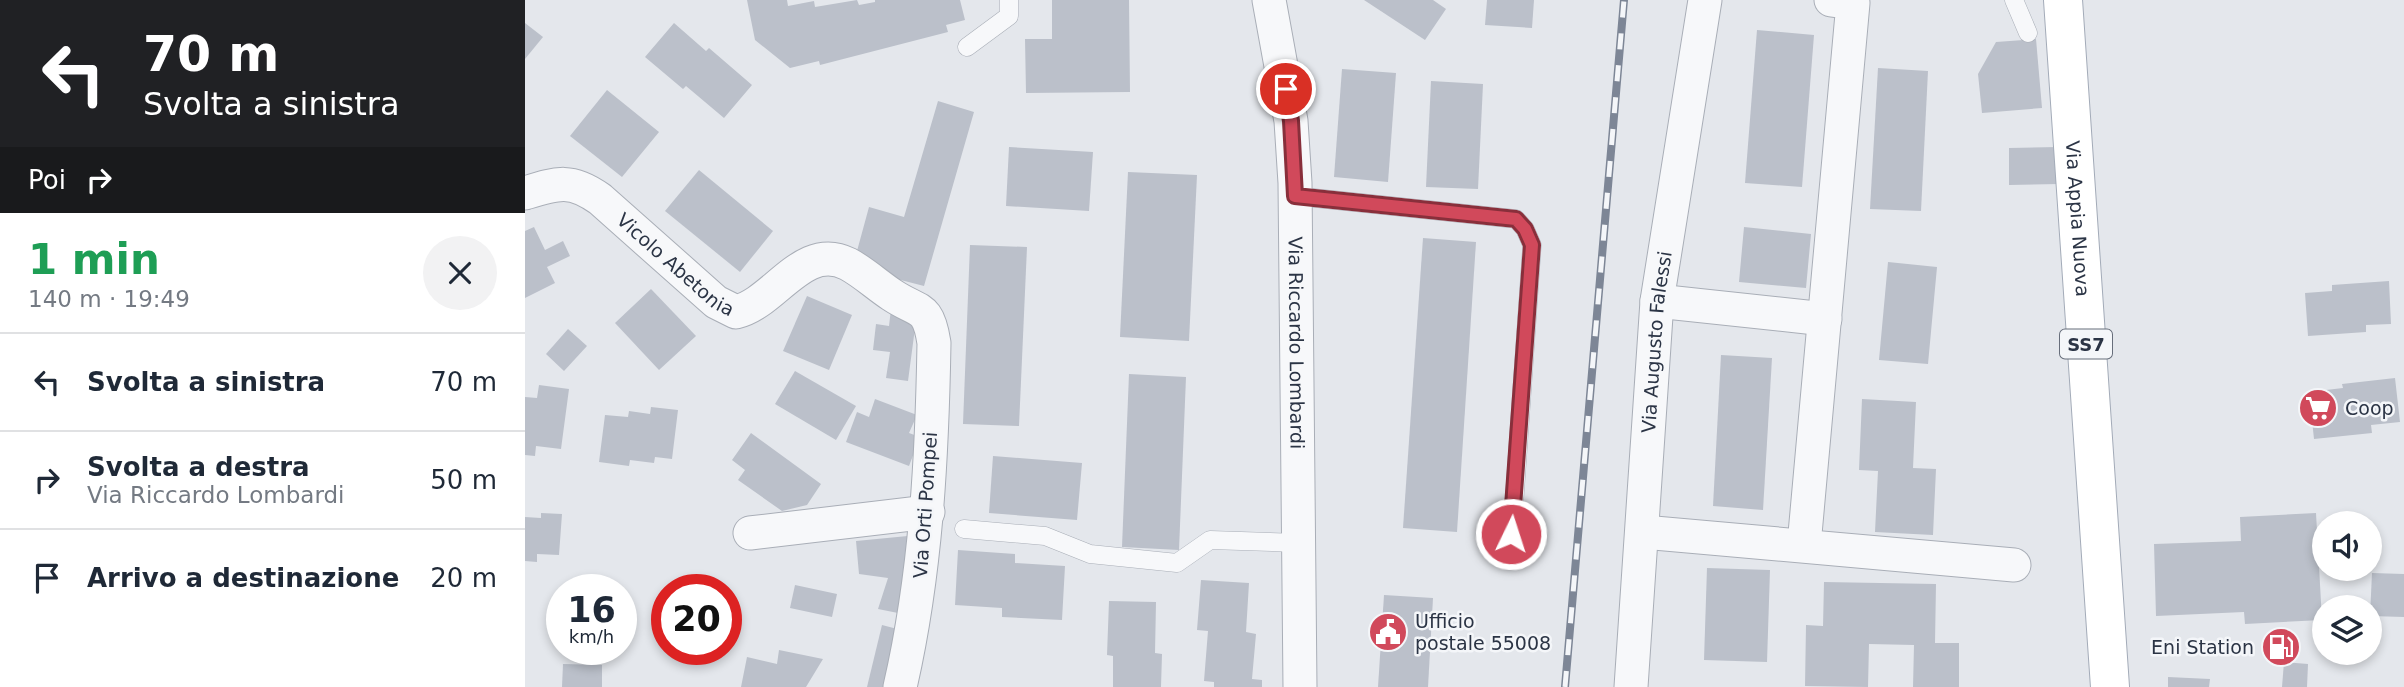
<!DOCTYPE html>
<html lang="it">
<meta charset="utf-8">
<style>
body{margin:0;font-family:"DejaVu Sans",sans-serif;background:#f2f2f3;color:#1f2937;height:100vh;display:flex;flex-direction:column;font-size:26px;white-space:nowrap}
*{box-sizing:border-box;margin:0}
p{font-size:23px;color:#747a83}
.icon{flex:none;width:38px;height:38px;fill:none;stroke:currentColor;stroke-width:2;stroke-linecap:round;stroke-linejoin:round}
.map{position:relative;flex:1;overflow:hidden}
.details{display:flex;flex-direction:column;background:#fff;width:525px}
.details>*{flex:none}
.hud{background:#202124;color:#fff;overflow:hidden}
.tools{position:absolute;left:1787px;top:511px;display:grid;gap:14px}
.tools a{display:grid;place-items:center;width:70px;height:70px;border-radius:50%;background:#fff;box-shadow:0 4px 10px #0003;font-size:35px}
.speed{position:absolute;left:21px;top:574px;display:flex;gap:14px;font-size:35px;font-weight:700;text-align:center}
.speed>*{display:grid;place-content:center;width:91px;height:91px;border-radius:50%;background:#fff;box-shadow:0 4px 10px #0003;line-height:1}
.speed small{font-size:18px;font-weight:400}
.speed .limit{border:10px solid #d22;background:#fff;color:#111}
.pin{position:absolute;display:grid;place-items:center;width:60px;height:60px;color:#fff;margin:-30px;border:4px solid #fff;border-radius:50%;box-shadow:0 2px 7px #0007}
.me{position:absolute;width:77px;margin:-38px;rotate:4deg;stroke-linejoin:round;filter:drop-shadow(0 0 5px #0008)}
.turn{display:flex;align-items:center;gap:24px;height:147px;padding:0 28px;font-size:32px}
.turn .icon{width:91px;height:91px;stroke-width:2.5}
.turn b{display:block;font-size:49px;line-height:60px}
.then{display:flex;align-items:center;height:66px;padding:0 28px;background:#0003;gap:14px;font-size:26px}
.round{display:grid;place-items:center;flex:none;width:74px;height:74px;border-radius:37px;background:#f2f2f3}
.summary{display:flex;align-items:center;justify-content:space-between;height:119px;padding:0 28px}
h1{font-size:42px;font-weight:600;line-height:52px;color:#1e9e55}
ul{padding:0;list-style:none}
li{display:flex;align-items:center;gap:21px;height:98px;padding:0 28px;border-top:2px solid #e0e1e3}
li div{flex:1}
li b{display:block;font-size:26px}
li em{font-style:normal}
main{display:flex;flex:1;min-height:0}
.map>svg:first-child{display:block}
.building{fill:#bbc0ca}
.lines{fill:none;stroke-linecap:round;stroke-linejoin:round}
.lane-casing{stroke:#a9aeb7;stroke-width:19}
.street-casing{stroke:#a9aeb7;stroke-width:35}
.primary-casing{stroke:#a3abb8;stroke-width:40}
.lane{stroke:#f7f8fa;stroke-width:18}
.street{stroke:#f7f8fa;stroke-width:33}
.primary{stroke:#fff;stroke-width:38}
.rail-casing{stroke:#7d8696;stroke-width:8}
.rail{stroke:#f4f6f9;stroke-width:5;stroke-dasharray:16;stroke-linecap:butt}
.route-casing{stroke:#882f3b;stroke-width:18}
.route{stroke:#d1495b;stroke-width:12}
.labels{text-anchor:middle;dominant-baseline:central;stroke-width:5;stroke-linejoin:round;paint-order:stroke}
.shield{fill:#f4f6f9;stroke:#676e7b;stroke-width:2}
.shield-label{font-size:18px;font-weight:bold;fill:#2b3445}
.street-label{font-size:19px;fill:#2b3445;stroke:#f4f6f9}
.poi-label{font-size:19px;fill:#2b3445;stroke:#f4f6f9;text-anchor:start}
</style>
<main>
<section class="details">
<div class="hud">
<div class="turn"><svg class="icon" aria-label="left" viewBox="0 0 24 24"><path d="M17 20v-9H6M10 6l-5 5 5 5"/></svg><div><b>70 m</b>Svolta a sinistra</div></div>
<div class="then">Poi<svg class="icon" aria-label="right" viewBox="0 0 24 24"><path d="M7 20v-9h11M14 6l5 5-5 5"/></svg></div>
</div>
<div class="summary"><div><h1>1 min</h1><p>140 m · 19:49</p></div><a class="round"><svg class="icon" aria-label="close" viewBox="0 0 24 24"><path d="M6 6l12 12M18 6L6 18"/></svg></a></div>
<ul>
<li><svg class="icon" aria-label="left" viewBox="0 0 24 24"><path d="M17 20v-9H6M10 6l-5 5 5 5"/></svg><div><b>Svolta a sinistra</b></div><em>70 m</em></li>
<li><svg class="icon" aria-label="right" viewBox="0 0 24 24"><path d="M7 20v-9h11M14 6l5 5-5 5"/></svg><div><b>Svolta a destra</b><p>Via Riccardo Lombardi</p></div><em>50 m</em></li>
<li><svg class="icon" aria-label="arrive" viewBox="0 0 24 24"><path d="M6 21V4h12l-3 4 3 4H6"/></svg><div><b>Arrivo a destinazione</b></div><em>20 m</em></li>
</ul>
</section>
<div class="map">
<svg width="1879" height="687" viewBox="0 0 1879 687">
<rect width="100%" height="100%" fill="#e4e7ec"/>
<g class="building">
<path d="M222,0H262L263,6L289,1L290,7L332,0L334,5L350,2V0H435L440,20L421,25L423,32L295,65L294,61L265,68L230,40Z"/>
<path d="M527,0H604L605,92L501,93L500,39H527Z"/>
<path d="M839,0H908L921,9L900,40Z"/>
<path d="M962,0H1009L1007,28L960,25Z"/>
<path d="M0,23L18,37L0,59Z"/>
<path d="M149,23L181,51L184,48L227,85L199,118L161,86L158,89L120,57Z"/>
<path d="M1232,30L1289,35L1277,187L1220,183Z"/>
<path d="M1511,39L1517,108L1457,113L1453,74L1471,42Z"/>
<path d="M1353,68L1403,71L1396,211L1345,209Z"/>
<path d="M817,69L871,73L863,182L809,177Z"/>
<path d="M906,81L958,84L953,189L901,187Z"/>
<path d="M82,90L134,132L97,177L45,136Z"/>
<path d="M413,101L449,112L399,286L368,278L332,251L344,207L379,217Z"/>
<path d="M484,147L568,152L564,211L481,206Z"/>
<path d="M1533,147L1534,184L1484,185V148Z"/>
<path d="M174,170L248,231L215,272L140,211Z"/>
<path d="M603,172L672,175L664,341L595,337Z"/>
<path d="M9,227L20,250L38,241L45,256L22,267L30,283L0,298V231Z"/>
<path d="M1219,227L1286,234L1281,288L1214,282Z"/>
<path d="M898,238L951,242L932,532L878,528Z"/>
<path d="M445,245L502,247L494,426L438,424Z"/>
<path d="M1363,262L1412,267L1403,364L1354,360Z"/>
<path d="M1864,281L1866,324L1841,325V332L1783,336L1780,293L1807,291V285Z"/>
<path d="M126,289L171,336L134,370L90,323Z"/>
<path d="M282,296L327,315L304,370L258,351Z"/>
<path d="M366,309L392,313L383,381L361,378L365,352L348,350L351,324L364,326Z"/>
<path d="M43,329L62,346L39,371L21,354Z"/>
<path d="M1196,355L1247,358L1238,510L1188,506Z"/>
<path d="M270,371L331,406L311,440L250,404Z"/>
<path d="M604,374L661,377L654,550L597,547Z"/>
<path d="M1870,378L1875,422L1846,425L1847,433L1789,439L1784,392L1818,388L1817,384Z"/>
<path d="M14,385L44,389L36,449L11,446L10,456L0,455V397L12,398Z"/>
<path d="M350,399L392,415L384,433L395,437L384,466L321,442L332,412L344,417Z"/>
<path d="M1337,399L1391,402L1388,468L1411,469L1408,535L1350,532L1353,471L1334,470Z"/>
<path d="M126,407L153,410L147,459L130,457L129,463L105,460L104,466L74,462L80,415L103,417L104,411L125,414Z"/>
<path d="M226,433L296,484L282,505L257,511L213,480L220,470L207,460Z"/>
<path d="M468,456L557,463L552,520L464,513Z"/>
<path d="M16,513L37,514L34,555L12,554V562L0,561V517L16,518Z"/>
<path d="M1791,513L1797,620L1720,624L1719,612L1631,616L1629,544L1716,541L1715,517Z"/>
<path d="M393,535L378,614L353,609L363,578L334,574L331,541Z"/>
<path d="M433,550L490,554V563L540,566L537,620L477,617V608L430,605Z"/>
<path d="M1182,568L1245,570L1242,662L1179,660Z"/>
<path d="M1847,573L1879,574V617L1845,616Z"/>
<path d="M676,580L724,583L721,632L731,634L727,679L737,680V687H689V682L679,681L683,631L672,630Z"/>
<path d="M1299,582L1411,584L1410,643H1434V687H1388L1389,645L1344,644L1343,687L1280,686L1281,625L1298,626Z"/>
<path d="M270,585L312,594L307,617L265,608Z"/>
<path d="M859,595L908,598L903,687H853Z"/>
<path d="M584,601L631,602L630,653L637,654L636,687H588V656L582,655Z"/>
<path d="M357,625L380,631L366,687H342Z"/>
<path d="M254,650L298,659L281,687H216L222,657L252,664Z"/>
<path d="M1759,662L1783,664L1782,687H1757Z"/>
<path d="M38,664L77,665V687H37Z"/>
<path d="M1643,677L1685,679L1684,687H1643Z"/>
</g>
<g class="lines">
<defs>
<g id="lane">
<path d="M1489,0L1503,33"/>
<path d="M442,47L484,16V0"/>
<path d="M770,196L991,219L1000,229L1007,245L987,534"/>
<path d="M439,529L520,536L565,554L652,563L685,540L773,543"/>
</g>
<g id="street">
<path id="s1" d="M744,0L766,121L770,183L775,687"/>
<path id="s2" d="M0,193C32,183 46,178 75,199L191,302L211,312C250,303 278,241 323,264C338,272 352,285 367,295C394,313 403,304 409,343C407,459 401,574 375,687"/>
<path d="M1132,301L1300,319"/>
<path d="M1118,532L1489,565"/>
<path d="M225,533L403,512"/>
<path d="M1279,545L1328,3L1306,0"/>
<path id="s3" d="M1106,687L1132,301L1180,0"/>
</g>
<g id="primary">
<path id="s4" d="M1538,0L1585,687"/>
</g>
</defs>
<use href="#lane" class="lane-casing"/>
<use href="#street" class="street-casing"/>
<use href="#primary" class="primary-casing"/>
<use href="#lane" class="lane"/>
<use href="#street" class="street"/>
<use href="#primary" class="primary"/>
<defs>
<path id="rail" d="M1040,687L1099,0"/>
</defs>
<use href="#rail" class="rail-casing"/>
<use href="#rail" class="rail"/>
</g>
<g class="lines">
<defs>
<path id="route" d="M761,89L766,121L770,196L991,219L1000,229L1007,245L986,534"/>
</defs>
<use href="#route" class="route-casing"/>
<use href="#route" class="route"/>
</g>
<defs>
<symbol id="supermarket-disc" viewBox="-11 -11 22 22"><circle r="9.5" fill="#d1495b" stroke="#f4f6f9"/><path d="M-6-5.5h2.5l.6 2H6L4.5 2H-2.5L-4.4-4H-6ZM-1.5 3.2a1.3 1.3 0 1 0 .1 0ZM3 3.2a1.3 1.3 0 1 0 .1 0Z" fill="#fff"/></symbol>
<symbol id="civic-disc" viewBox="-11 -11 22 22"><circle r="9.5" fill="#d1495b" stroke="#f4f6f9"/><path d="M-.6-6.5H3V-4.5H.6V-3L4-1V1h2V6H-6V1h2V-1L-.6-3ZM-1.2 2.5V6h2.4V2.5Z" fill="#fff"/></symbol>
<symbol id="fuel-disc" viewBox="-11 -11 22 22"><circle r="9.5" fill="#d1495b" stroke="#f4f6f9"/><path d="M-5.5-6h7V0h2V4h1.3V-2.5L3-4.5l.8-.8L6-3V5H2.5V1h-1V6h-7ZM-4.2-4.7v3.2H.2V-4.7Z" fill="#fff"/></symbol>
</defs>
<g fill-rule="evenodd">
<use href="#supermarket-disc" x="1771" y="386" width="44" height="44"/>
<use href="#civic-disc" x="841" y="610" width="44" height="44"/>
<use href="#fuel-disc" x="1734" y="625" width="44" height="44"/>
</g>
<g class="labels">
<rect class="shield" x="1535" y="329.5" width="52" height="29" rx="5"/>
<g class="shield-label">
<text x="1561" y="344">SS7</text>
</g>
<g class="street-label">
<text stroke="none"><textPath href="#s4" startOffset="219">Via Appia Nuova</textPath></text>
<text stroke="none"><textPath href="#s2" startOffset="180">Vicolo Abetonia</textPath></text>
<text stroke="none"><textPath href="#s1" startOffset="345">Via Riccardo Lombardi</textPath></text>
<text stroke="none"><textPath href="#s3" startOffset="346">Via Augusto Falessi</textPath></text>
<text transform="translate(400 505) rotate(-86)">Via Orti Pompei</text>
</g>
<g class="poi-label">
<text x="1820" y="408">Coop</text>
<text x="890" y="621">Ufficio<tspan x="890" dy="22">postale 55008</tspan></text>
<text x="1729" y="647" text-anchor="end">Eni Station</text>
</g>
</g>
</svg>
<div class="tools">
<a><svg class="icon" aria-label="sound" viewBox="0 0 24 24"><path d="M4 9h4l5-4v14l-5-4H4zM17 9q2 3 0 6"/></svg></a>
<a><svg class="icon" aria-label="layers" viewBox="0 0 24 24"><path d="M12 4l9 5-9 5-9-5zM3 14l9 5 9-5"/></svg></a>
</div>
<div class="speed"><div>16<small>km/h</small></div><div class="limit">20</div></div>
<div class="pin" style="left:761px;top:89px;background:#d93025"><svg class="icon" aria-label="arrive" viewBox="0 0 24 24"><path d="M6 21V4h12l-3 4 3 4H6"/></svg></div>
<svg class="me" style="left:986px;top:534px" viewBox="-20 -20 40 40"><circle r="17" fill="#d1495b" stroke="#fff" stroke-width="3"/><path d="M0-11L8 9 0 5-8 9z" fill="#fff"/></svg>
</div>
</main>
